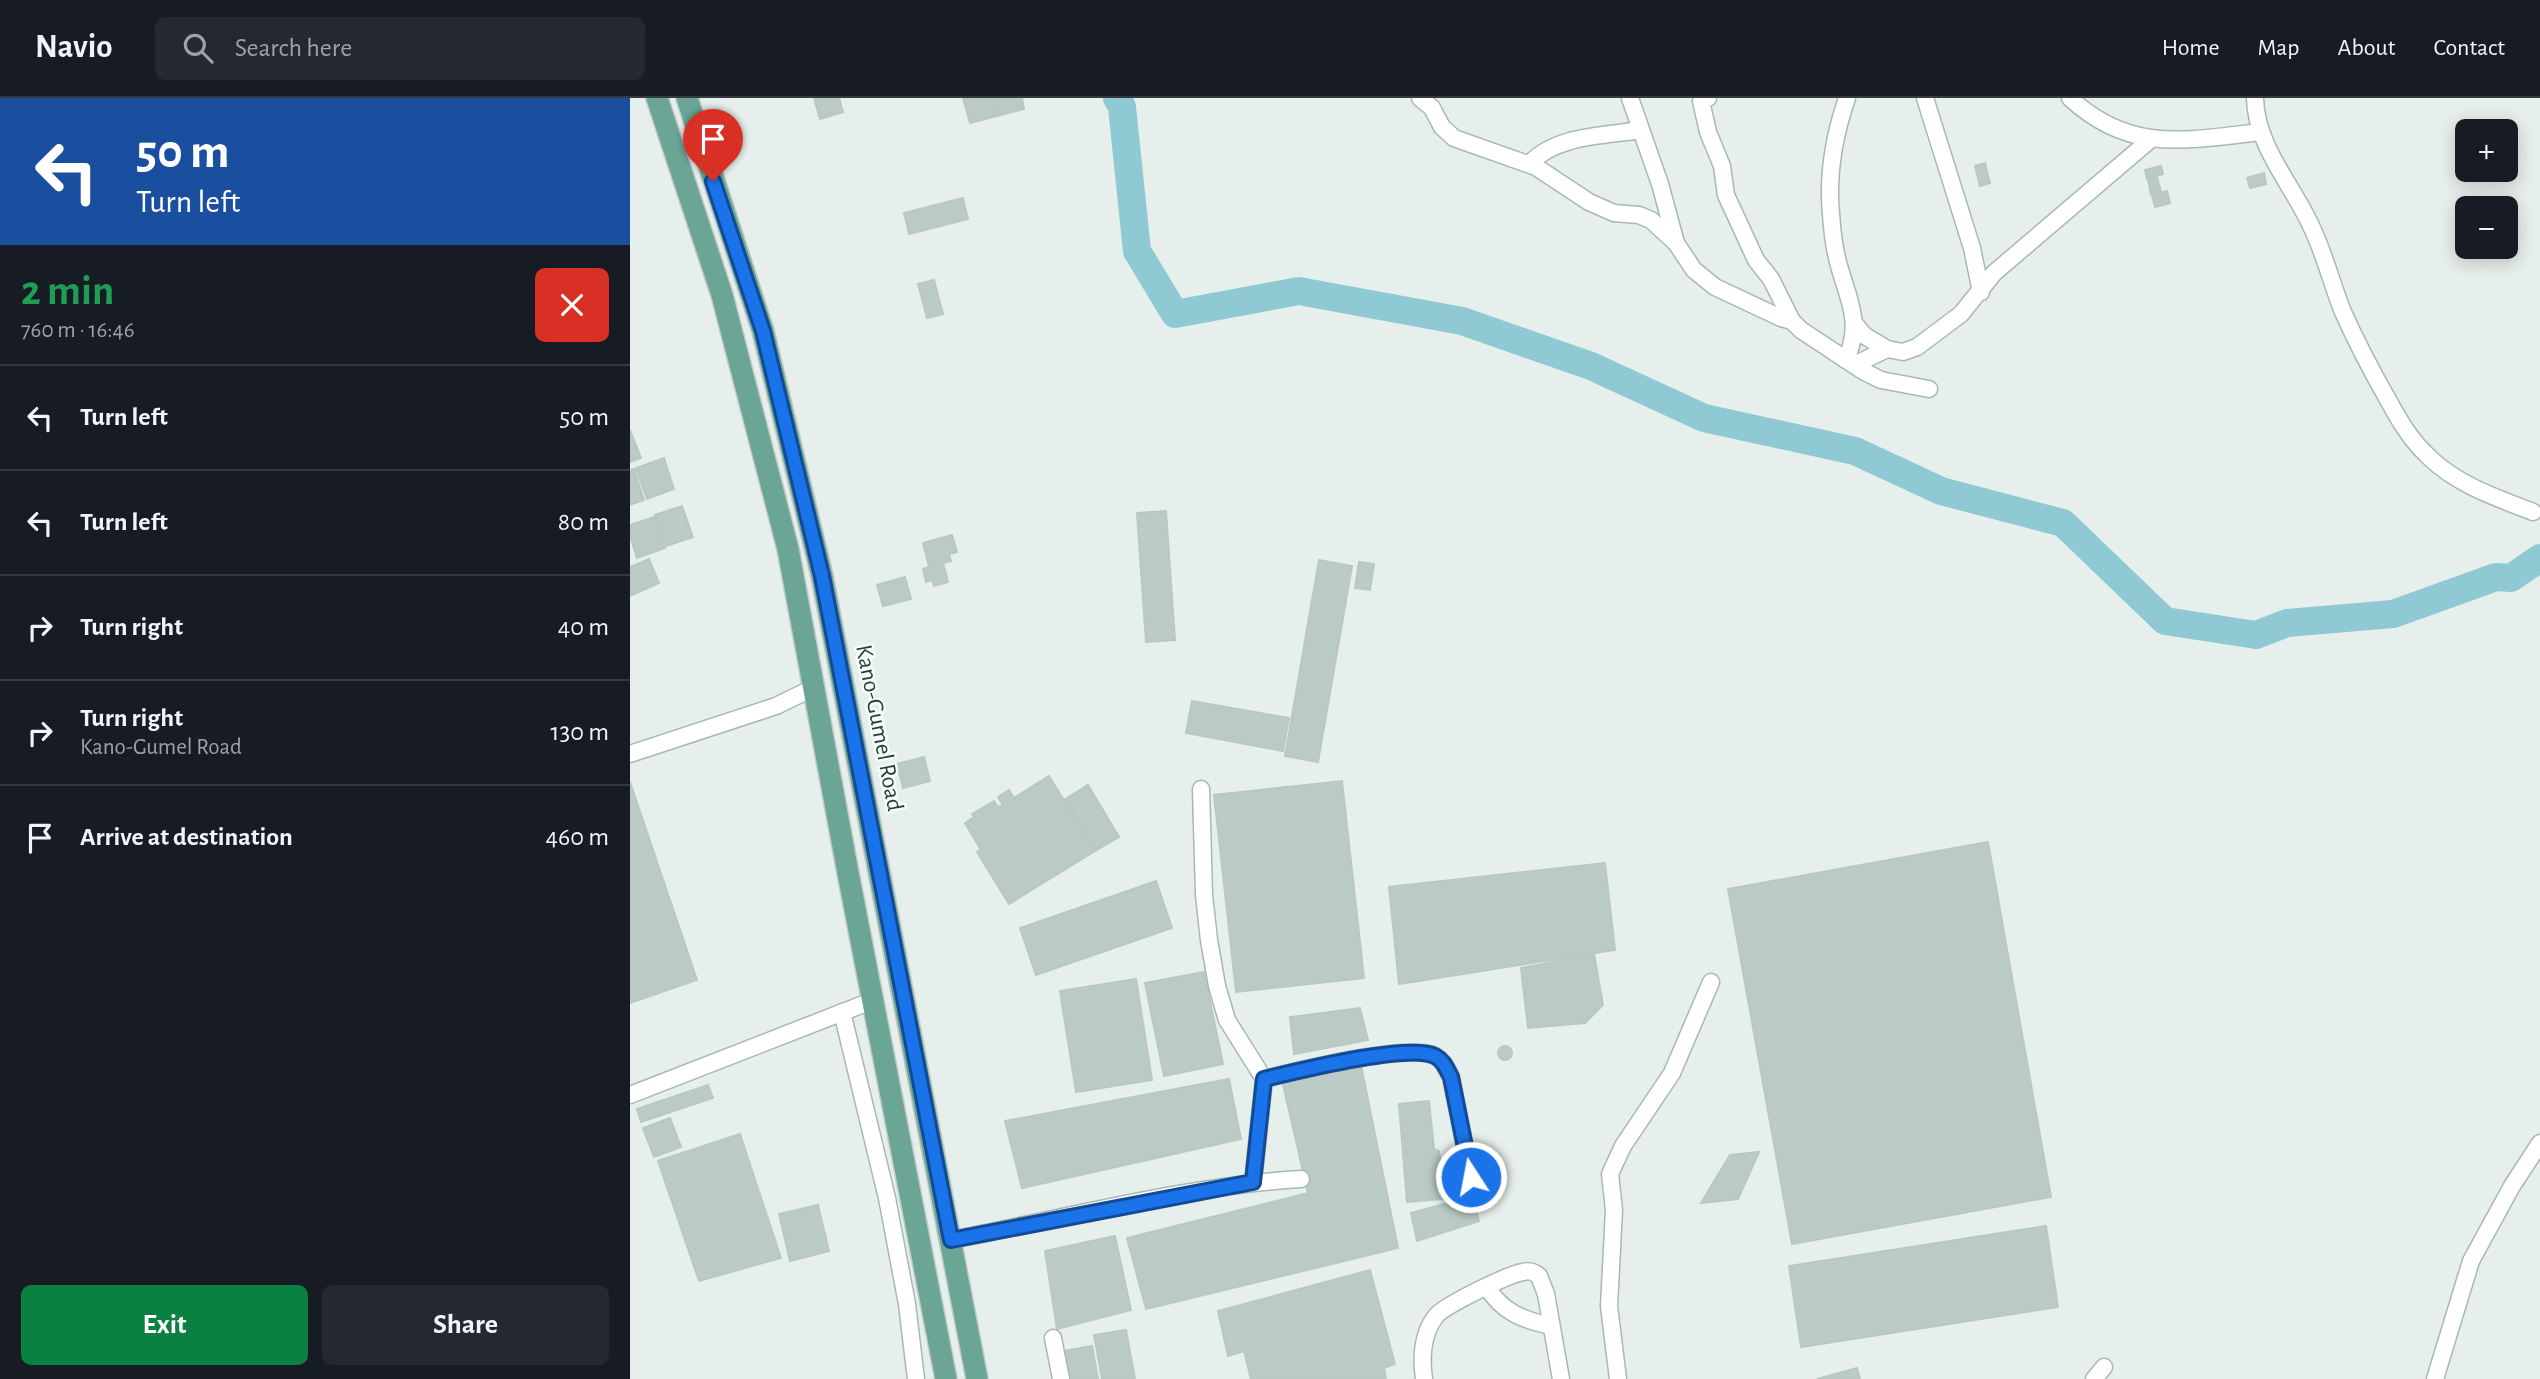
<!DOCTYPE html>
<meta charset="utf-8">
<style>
body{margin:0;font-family:"Alegreya Sans",sans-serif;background:#242831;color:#f1f3f6;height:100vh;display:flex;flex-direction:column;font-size:26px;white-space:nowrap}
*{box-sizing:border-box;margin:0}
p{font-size:23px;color:#9ea1a6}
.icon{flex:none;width:38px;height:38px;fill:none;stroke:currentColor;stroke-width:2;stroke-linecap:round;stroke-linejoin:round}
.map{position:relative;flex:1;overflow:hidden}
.drawer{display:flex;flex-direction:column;background:#171b24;width:630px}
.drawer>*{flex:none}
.top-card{background:#1a4fa0;color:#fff;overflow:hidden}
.fabs{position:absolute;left:1825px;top:21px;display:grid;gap:14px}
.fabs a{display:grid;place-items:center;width:63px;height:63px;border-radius:10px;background:#171b24;box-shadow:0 4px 18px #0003;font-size:35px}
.pin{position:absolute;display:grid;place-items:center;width:60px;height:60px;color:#fff;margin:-72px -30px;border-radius:50% 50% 50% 0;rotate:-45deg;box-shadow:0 0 7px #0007}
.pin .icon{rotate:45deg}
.me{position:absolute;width:77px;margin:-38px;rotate:349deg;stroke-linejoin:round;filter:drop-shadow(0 0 5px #0008)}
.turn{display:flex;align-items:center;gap:24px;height:147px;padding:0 21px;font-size:32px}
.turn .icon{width:91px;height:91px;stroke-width:2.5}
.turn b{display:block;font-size:49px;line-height:60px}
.round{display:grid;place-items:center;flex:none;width:74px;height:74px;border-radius:10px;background:#242831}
.headline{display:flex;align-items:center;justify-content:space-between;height:119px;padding:0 21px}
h1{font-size:42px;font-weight:700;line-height:52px;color:#1e9e55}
.action{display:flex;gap:14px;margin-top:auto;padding:14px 21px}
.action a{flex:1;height:80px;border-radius:10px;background:#0b8043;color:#fff;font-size:28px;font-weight:700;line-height:80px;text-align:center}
.action a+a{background:#242831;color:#f1f3f6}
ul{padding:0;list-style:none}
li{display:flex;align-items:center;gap:21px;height:105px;padding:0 21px;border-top:2px solid #363941}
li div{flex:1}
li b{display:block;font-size:26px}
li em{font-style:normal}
header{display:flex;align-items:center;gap:42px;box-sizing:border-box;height:98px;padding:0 35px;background:#171b24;border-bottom:2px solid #363941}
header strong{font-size:33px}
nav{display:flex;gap:38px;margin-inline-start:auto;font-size:24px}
.search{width:490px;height:63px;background:#242831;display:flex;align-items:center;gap:18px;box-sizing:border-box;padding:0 24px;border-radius:10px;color:#9ea1a6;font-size:26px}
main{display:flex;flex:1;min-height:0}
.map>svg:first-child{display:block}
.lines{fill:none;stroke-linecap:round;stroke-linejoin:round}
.river{stroke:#8ec9d4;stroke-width:28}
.building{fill:#bbcac4;stroke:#b8c9c2;stroke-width:2}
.minor-casing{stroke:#a8b8b2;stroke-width:19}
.major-casing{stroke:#c2cac8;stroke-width:24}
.minor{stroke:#fff;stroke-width:16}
.major{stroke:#6aa596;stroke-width:21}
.route-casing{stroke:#114b97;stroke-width:18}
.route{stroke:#1a73e8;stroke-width:12}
.labels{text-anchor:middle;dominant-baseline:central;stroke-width:5;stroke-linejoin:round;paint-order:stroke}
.street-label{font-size:24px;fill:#24423a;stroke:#f7fbf9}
</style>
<header>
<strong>Navio</strong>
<div class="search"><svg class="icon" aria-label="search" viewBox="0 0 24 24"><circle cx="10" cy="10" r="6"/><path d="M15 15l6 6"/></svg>Search here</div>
<nav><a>Home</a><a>Map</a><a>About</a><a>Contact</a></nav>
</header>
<main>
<section class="drawer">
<div class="top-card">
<div class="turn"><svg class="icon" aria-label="left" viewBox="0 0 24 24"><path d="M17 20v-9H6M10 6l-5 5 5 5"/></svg><div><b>50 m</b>Turn left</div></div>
</div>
<div class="headline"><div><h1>2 min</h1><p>760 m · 16:46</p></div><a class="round" style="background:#d93025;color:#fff"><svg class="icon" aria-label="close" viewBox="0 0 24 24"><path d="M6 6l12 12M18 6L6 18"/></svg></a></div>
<ul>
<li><svg class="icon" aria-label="left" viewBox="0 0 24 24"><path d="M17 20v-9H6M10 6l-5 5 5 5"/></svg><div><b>Turn left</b></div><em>50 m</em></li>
<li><svg class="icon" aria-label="left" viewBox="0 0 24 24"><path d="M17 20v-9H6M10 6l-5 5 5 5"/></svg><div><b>Turn left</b></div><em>80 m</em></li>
<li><svg class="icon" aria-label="right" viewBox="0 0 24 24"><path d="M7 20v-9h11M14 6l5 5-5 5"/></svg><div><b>Turn right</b></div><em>40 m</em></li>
<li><svg class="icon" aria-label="right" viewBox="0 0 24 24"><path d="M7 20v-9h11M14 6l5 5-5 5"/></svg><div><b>Turn right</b><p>Kano-Gumel Road</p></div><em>130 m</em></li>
<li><svg class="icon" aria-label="arrive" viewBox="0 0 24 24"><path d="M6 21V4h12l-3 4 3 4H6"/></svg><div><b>Arrive at destination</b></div><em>460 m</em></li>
</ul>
<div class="action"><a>Exit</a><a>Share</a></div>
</section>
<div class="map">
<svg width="1910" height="1281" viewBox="0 0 1910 1281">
<rect width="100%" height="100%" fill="#e6efeb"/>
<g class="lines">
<path class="river" d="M487,0L492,9L507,153L545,216L669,193L832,223L961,268L1074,320L1225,353L1311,393L1433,425L1535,523L1626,537L1657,525L1763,516L1866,479L1881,480L1910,460"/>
</g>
<g class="building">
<path d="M184,0H209L213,14L190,21Z"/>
<path d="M333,0H362L367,18L340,25Z"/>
<path d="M362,0H392L394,11L367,18Z"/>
<path d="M1355,65L1360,85L1350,88L1345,68Z"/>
<path d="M1531,68L1533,76L1517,81L1515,72Z"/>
<path d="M1634,75L1636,86L1620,90L1617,80Z"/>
<path d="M1527,79L1531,94L1521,97L1518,82Z"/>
<path d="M1537,93L1540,105L1525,109L1522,97Z"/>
<path d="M333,100L338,121L279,136L274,115Z"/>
<path d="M304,182L313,216L297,220L288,186Z"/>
<path d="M0,332L11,360L0,364Z"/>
<path d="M34,360L44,391L17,401L6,370Z"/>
<path d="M4,371L14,402L0,407V372Z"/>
<path d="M52,408L63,439L36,448L25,417Z"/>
<path d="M536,413L545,542L516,544L507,415Z"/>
<path d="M24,419L35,450L7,460L0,438V427Z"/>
<path d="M322,437L327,454L319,456L321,463L313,465L318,484L304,488L302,482L296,484L293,471L299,469L293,445Z"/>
<path d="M19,461L29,485L0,498V469Z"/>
<path d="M689,462L722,468L688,664L655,658Z"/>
<path d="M729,464L744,466L740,492L725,490Z"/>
<path d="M275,479L281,501L253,508L247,487Z"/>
<path d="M562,603L659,620L653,653L556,635Z"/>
<path d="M294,659L300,683L273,690L267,666Z"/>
<path d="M419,678L465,753L379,806L347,754L351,752L335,725L344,719L342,716L364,703L368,709L373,707L368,699L379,692L384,700Z"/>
<path d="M712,683L734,880L606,894L584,697Z"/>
<path d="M0,684L67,882L0,905Z"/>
<path d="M458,687L489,739L465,753L434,702Z"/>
<path d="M1358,744L1421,1099L1162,1146L1098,791Z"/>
<path d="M975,765L985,852L769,886L759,789Z"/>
<path d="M526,783L542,830L406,877L390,830Z"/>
<path d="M964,856L973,907L955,925L898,930L891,870Z"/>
<path d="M574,874L593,966L534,978L515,885Z"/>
<path d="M506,881L522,982L446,994L430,893Z"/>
<path d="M730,910L738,942L664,956L660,919Z"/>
<circle cx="875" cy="955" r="7"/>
<path d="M731,967L768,1150L516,1211L497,1140L678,1095L652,982Z"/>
<path d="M599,981L611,1041L392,1090L375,1023Z"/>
<path d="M78,987L83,1000L11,1024L7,1011Z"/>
<path d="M799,1003L804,1051L809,1053L811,1066H820L823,1100L777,1104L769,1006Z"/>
<path d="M40,1020L51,1049L24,1059L13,1030Z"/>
<path d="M110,1036L151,1160L69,1183L28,1063Z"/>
<path d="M1129,1054L1108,1101L1071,1105L1100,1057Z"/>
<path d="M843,1098L849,1123L787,1143L781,1115Z"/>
<path d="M188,1107L199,1153L160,1163L149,1116Z"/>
<path d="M1416,1128L1428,1209L1171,1249L1159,1168Z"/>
<path d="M485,1138L501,1212L427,1231L415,1153Z"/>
<path d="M740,1172L765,1266L754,1270L756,1281H621L614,1253L598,1258L588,1213Z"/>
<path d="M496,1232L505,1281H472L464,1237Z"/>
<path d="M462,1248L468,1281H438L433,1253Z"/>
<path d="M1227,1270L1230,1281H1187Z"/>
</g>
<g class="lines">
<defs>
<g id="minor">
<path d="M790,0L802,10L812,29L824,40L906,69L959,104L984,115L1009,117L1021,122L1046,145L1064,172L1085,189L1151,220L1162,223"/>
<path d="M1000,0L1030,86L1046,145"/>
<path d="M1078,0L1071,3L1078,34L1092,68L1096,97L1126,162L1141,181L1162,223L1171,232L1233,273L1251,282L1299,291"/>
<path d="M1295,0L1342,150L1351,194"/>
<path d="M1440,0C1500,56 1557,42 1631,34"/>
<path d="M1625,0C1626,49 1663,87 1682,130C1695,157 1702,187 1713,214C1726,243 1741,272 1757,300C1769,322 1781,343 1800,360C1828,387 1867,400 1903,414"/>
<path d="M899,66C926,37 973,38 1010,32"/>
<path d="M1225,226L1235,238L1257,251L1273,254L1287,249L1331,216L1364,175L1520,42"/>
<path d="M1216,262C1233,223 1218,202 1208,164C1204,149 1202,131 1201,116C1197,75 1204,38 1217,0"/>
<path d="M1224,267L1257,251"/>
<path d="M0,656L146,608L185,589"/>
<path d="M571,691L574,797L579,842L587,888L597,922L634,981L623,1084"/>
<path d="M212,914L257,1100L277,1206L286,1281"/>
<path d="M634,981C667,973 778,945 805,958C814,963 816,970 821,979L841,1079"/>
<path d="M0,997L244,902"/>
<path d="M321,1142C437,1120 553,1088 671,1081"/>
<path d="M857,1189C872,1214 893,1222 921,1228"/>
<path d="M423,1240L431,1281"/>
<path d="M794,1281C791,1260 792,1236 806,1218C813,1208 879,1176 893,1174C900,1172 904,1174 909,1178L916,1196L931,1281"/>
<path d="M988,1281L979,1208L984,1112L980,1076L993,1048L1042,975L1081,884"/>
<path d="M1464,1281L1474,1269"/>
<path d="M1805,1281L1841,1163L1882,1088L1910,1045"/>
</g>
<g id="major">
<path d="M27,0L92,197L158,451L218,775L316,1281"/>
<path d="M57,0L133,233L192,478L347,1281"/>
</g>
</defs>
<use href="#minor" class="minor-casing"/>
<use href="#major" class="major-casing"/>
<use href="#minor" class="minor"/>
<use href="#major" class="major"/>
</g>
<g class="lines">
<defs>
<path id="route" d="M83,83L133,233L192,478L321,1142L623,1084L634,981C668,973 778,945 805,958C814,963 816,970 821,979L841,1079"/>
</defs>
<use href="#route" class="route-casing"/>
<use href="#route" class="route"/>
</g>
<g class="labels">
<g class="street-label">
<text transform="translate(249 630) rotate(79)">Kano-Gumel Road</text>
</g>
</g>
</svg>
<div class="fabs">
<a>+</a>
<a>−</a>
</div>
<div class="pin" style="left:83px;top:83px;background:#d93025"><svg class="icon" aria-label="arrive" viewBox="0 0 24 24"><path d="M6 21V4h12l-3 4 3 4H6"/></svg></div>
<svg class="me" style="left:841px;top:1079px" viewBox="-20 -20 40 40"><circle r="17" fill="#1a73e8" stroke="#fff" stroke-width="3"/><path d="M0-11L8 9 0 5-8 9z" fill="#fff"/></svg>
</div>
</main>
